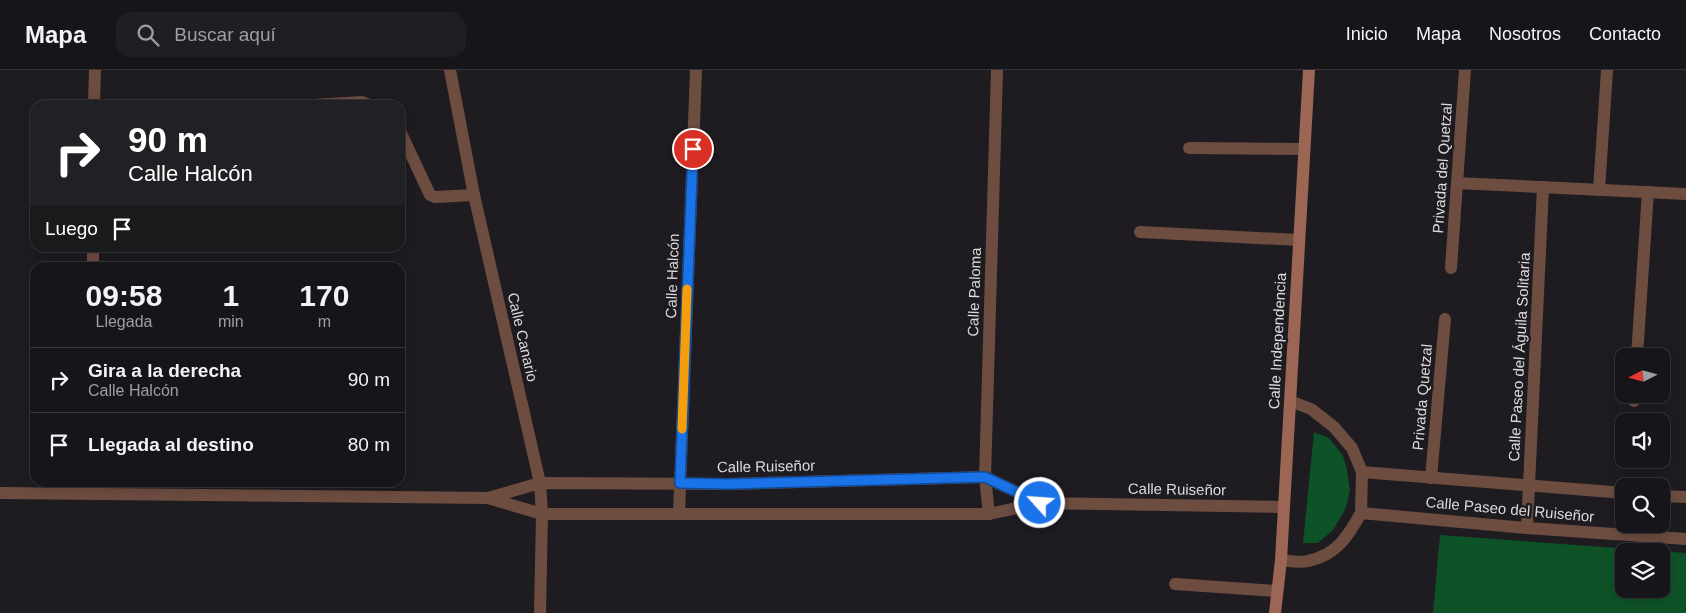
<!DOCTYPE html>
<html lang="es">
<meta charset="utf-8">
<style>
body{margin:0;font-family:Helvetica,sans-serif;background:#1f1e22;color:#f1f3f6;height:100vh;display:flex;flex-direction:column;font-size:19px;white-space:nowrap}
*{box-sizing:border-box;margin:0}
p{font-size:16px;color:#9e9fa2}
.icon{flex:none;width:28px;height:28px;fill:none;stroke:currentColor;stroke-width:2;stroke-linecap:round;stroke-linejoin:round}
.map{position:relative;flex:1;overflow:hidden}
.details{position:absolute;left:30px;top:192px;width:375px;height:225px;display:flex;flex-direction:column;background:#161519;border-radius:15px;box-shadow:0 2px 12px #0003,0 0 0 1px #353438}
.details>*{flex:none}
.guide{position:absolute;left:30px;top:30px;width:375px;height:152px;border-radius:15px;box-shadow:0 2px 12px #0003,0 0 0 1px #353438;background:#202124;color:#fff;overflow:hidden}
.needle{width:32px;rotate:264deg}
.tools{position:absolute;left:1615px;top:278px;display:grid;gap:10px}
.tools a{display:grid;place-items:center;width:55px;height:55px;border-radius:10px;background:#161519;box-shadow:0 2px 12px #0003,0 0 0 1px #353438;font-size:25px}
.pin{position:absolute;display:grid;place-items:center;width:42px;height:42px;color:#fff;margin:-21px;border:2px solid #fff;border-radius:50%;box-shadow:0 1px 5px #0007}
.me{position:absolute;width:55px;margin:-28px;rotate:296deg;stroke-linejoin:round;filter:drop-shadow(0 0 4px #0008)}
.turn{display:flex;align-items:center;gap:18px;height:105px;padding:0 15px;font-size:22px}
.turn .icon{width:65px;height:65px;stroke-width:2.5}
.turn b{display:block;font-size:35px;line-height:42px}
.then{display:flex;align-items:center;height:48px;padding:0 15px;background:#0003;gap:10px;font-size:19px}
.eta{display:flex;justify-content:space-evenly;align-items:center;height:85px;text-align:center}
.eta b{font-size:30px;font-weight:700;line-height:35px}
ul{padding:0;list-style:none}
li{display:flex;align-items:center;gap:15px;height:65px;padding:0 15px;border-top:1px solid #353438}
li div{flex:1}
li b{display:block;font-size:19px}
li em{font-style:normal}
header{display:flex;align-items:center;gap:30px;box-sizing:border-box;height:70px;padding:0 25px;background:#161519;border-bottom:1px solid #353438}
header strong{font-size:24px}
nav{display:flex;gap:28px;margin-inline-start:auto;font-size:18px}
.search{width:350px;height:45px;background:#1f1e22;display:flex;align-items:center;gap:12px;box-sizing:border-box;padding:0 18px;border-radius:15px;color:#9e9fa2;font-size:19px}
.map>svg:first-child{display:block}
.green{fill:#0e5328;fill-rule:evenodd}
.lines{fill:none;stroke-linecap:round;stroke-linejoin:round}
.lane{stroke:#6e4d41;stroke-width:12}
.street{stroke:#6e4d41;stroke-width:12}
.secondary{stroke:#9b6754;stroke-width:12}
.route-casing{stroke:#114b97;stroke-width:12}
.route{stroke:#1a73e8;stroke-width:9}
.slow{stroke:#f59e0b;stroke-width:9}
.labels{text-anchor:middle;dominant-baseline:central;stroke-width:5;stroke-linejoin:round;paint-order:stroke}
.street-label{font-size:15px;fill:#dcdadd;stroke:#1e1c21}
</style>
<header>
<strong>Mapa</strong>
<div class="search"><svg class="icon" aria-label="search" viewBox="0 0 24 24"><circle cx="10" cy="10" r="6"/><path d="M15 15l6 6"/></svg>Buscar aquí</div>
<nav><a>Inicio</a><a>Mapa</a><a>Nosotros</a><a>Contacto</a></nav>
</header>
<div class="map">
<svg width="1686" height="543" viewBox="0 0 1686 543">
<rect width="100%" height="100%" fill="#1e1c21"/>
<g class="green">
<path d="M1314,362L1329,368L1343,386L1347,400L1350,421L1345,440L1333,460L1318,473H1303Z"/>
<path d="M1440,465L1686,483V543H1433ZM1624,481H1661V519H1624Z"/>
</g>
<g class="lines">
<g class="lane">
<path d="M313,35L362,32L370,35"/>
<path d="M400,61L430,125L435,127L474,125"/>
<path d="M1189,78L1304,79"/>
<path d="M1140,162L1299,170"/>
<path d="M1175,514L1277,521"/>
</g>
<g class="street">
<path d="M450,0L474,125L540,413L542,444L540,543"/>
<path d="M94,35L95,0"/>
<path d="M1457,113L1686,124"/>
<path d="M1599,120L1607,0"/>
<path d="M93,198V178"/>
<path d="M1451,198L1465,0"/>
<path d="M1637,286L1648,122"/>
<path d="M1290,331L1311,339L1334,357L1352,378L1362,402L1624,423"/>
<path d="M1634,331L1635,324"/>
<path d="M1431,408L1445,249"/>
<path d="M0,423L488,428L540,413L729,414L985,407L1040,433"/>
<path d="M1661,426L1686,427"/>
<path d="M488,428L542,444H989L1040,433L1284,437"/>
<path d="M1361,443L1362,402"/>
<path d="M679,444L696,0"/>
<path d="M989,444L985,407L997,0"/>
<path d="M1527,458L1543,117"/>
<path d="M1281,490C1289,491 1300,493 1308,491C1337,485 1348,466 1361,443L1527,458L1686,469"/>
</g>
<path class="secondary" d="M1275,543L1281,490L1309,0"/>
</g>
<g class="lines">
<defs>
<path id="route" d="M693,79L680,413L729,414L985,407L1040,433"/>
</defs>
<use href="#route" class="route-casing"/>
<use href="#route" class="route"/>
<path class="slow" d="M682,359L687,219"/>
</g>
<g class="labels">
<g class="street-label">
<text transform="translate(1442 98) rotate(-86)">Privada del Quetzal</text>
<text transform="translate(672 206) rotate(-88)">Calle Halcón</text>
<text transform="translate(974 222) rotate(-88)">Calle Paloma</text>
<text transform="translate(523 267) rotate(77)">Calle Canario</text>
<text transform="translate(1277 271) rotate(-87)">Calle Independencia</text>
<text transform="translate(1519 287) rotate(-87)">Calle Paseo del Águila Solitaria</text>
<text transform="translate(1422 327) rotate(-85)">Privada Quetzal</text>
<text transform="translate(766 396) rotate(-1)">Calle Ruiseñor</text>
<text transform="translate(1177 419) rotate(1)">Calle Ruiseñor</text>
<text transform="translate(1510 439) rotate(5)">Calle Paseo del Ruiseñor</text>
</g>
</g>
</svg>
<div class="tools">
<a><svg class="needle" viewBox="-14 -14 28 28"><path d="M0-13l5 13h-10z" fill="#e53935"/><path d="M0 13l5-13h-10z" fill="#9e9fa2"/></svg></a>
<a><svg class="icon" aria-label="sound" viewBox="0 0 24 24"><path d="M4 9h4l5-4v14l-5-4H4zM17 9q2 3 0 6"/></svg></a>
<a><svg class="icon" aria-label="search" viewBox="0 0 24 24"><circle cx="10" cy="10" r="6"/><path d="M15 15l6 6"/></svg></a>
<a><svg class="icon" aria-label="layers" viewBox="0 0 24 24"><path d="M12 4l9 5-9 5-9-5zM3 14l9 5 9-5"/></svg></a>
</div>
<div class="pin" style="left:693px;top:79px;background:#d93025"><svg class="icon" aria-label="arrive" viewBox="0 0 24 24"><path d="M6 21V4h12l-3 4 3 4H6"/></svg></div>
<svg class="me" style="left:1040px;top:433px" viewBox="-20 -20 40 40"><circle r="17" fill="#1a73e8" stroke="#fff" stroke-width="3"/><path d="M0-11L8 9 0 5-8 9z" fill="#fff"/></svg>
<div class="guide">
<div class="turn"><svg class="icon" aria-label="right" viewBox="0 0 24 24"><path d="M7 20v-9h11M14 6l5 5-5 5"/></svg><div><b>90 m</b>Calle Halcón</div></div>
<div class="then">Luego<svg class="icon" aria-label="arrive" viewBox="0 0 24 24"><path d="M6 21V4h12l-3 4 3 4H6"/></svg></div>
</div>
<section class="details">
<div class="eta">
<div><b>09:58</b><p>Llegada</p></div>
<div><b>1</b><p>min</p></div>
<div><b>170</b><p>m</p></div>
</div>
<ul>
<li><svg class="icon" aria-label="right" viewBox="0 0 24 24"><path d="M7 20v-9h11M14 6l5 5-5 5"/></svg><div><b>Gira a la derecha</b><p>Calle Halcón</p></div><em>90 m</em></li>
<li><svg class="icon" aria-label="arrive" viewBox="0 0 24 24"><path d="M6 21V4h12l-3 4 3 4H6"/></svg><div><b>Llegada al destino</b></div><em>80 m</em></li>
</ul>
</section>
</div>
